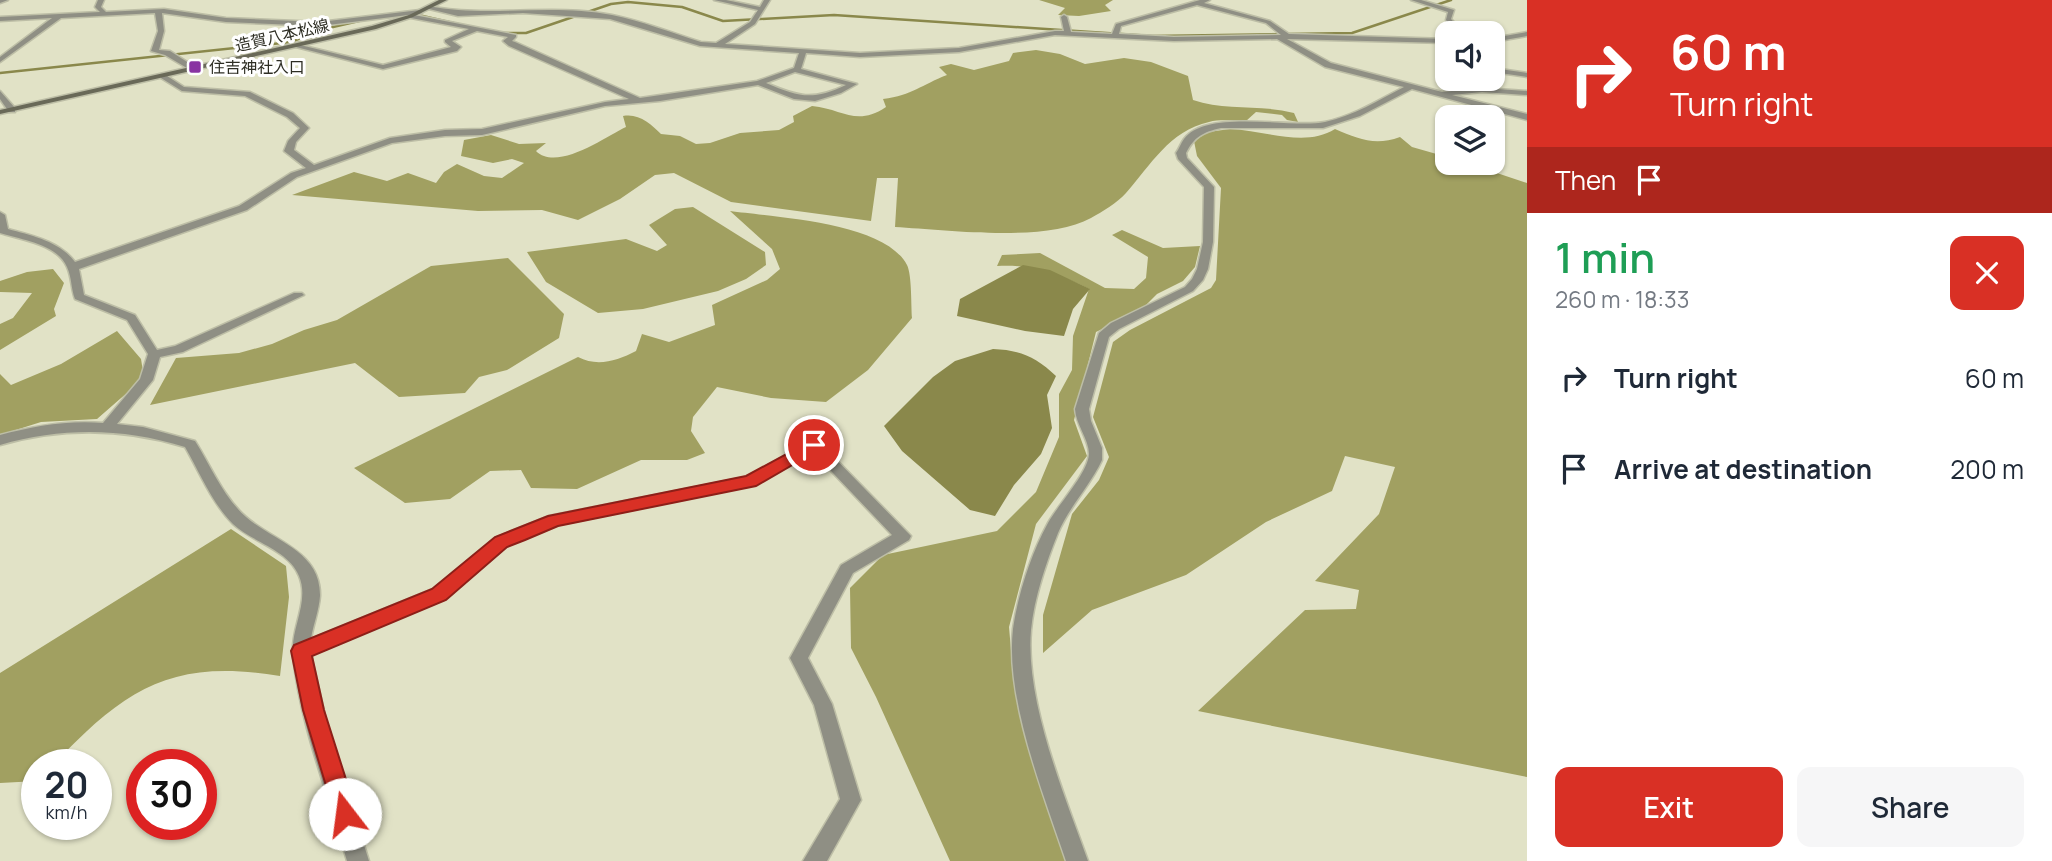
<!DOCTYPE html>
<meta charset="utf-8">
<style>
body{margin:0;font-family:Manrope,"Noto Sans JP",sans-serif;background:#f6f6f7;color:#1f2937;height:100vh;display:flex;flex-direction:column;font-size:26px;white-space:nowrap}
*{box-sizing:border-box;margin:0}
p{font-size:23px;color:#747a83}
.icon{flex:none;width:38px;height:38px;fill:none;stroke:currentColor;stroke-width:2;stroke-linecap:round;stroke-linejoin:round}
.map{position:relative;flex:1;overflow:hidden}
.panel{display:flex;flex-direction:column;background:#fff;width:525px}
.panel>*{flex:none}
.top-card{background:#d93025;color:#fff;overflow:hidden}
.fabs{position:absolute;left:1435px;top:21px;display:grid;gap:14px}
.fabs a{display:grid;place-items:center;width:70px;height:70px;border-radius:14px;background:#fff;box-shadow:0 2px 5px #0004;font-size:35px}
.speed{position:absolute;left:21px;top:749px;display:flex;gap:14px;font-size:35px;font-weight:700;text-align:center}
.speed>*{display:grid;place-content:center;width:91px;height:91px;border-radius:50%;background:#fff;box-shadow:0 2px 5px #0004;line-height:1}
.speed small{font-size:18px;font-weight:400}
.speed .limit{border:10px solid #d22;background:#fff;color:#111}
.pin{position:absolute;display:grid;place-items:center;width:60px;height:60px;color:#fff;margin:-30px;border:4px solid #fff;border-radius:50%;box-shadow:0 2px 7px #0007}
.me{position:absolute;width:77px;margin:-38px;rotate:345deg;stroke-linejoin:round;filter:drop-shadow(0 0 5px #0008)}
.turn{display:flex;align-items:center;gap:24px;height:147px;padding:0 28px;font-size:32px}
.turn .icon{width:91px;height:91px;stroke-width:2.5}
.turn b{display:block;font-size:49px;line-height:60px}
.then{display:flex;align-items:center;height:66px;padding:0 28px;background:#0003;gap:14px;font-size:26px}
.round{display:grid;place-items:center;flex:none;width:74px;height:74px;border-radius:14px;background:#f6f6f7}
.head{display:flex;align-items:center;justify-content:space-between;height:119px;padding:0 28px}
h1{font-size:42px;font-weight:600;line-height:52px;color:#1e9e55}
.button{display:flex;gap:14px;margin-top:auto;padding:14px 28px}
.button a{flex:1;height:80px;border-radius:14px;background:#d93025;color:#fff;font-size:28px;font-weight:600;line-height:80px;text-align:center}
.button a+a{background:#f6f6f7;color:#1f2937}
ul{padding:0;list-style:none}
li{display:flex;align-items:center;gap:21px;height:91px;padding:0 28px}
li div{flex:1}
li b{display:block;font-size:26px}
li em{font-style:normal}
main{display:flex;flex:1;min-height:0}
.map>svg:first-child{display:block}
.forest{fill:#a1a061}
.water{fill:#8a884b}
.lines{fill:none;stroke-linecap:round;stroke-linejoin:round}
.stream{stroke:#8a884b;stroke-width:2.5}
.street-casing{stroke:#bdbea6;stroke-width:3}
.secondary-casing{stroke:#bdbea6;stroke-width:3}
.street{fill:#8f8f84;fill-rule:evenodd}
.secondary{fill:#696958;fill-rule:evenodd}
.route{fill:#d93025;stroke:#8d1f18;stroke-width:2}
.poi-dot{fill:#8934a2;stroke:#fff;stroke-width:2.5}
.labels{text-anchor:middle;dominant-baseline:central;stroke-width:6;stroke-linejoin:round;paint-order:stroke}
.far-street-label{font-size:16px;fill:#2e2e24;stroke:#fff}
.far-poi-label{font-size:16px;fill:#2e2e24;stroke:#fff;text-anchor:start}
</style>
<main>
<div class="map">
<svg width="1527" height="861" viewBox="0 0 1527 861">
<rect width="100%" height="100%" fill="#e1e2c6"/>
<g class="forest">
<path d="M1039,0H1113L1105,5L1111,11L1079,16L1058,15L1065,8Z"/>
<path d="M1036,50L1060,54L1085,64L1124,58L1151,62L1188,76L1193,100C1225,111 1259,104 1294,113L1298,122L1287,120L1282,115L1256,112L1246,121C1235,121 1220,119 1209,122C1169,131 1151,165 1126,193C1117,203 1102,212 1091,218C1045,243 948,230 895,227L898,178H877L871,221L731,202L674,173L655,175L620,199L578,220L542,210L478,211L292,195L354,172L387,181L408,173L436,183L444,172L457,164L484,176L502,178L524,163L512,159L493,163L461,156L464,140L491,135L519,144L546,143L536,151C557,172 605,137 626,127L623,116C639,113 651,124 661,134L680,136L696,144L710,143L740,133L779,130L794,122L793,116L812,106C843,109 856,127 886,107L883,99C913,95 921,85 947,75L939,67L951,64L974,70L1009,61L1013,53Z"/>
<path d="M1230,129C1264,130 1305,148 1335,129C1358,139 1375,146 1400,137L1412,147L1447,157V163H1467L1527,183V777L1198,711L1305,610L1356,609L1359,590L1315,581L1379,514L1395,467L1345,456L1332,491L1266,522L1186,575L1092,610L1043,653V615L1072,514L1099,480L1109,457L1093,417L1113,342L1130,330L1211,288L1216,280L1221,188L1197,156L1194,141L1208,132Z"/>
<path d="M693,207L765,252L766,265L746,279L718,291L643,309L598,313L546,282L527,252L626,239L657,251L667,245L649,225L675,209Z"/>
<path d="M730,211C773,217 885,222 907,265C912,275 911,306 912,318L868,370L826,402L771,398L717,387L693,417L691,431L705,453L687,460H641L577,489L531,488L521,470L490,471L450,499L405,503L354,468L578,357C597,367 617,361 636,351L642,334L669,342L715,325L712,305L767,280L780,269L772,249Z"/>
<path d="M1122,230L1163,248L1200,246L1195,267L1183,281L1157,294L1141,310L1096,332L1074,420L1087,456L1036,524L1009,627L1014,685L1067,861H950L876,697L851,648L850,588L883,555L997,531L1036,492L1059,437V394L1072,370L1073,336L1089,289C1057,273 1033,264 997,266L1002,255L1040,253L1105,288L1134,289L1146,278L1148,257L1112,235Z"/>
<path d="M508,258L564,314L559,338L507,370L479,377L465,393L399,397L355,363L150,405L176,358L239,353L272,344L304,330L337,320L431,266Z"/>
<path d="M53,269L64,283L54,309L56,316L0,350V324L13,318L32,293L0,292V281L27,272Z"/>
<path d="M117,331L141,359L144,378L97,419L41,422L0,435V374L11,385L61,364Z"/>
<path d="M231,529L286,566L289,597L280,676C171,658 125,689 53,765H37V781L0,783V673Z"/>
</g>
<g class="water">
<path d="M1023,265L1050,270L1090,289L1073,309L1064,336L1025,331L957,316L960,299Z"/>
<path d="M993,349C1020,350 1036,357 1056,376L1047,395L1052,428L1041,454L1014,485L995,516L970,510L902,451L884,426L933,377L955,361Z"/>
</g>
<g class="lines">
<g class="stream">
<path d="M414,14L462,25"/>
<path d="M502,33H526L611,4L628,2L682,7L723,21L834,15L1152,36L1352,33L1451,0"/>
<path d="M0,73L291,42L320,30L359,21"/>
</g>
<defs>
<g id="street">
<path d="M0,0H8L0,3Z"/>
<path d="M98,0H104L101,7L106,12L164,9L226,18L320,22L420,10L422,13L414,15L516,35V37L512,41L515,42L640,98L757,81L794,68L799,53L700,46L610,19L523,13L458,16L425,8L428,6C488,18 551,3 612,15C642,21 672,33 701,42L716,43L750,22L758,10L714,0H726L760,7L764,0H770L755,24L725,44L860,53L959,48L1055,31H1064L1061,17L1064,15L1067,17L1071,32L1112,34L1116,24L1200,0H1210L1204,3L1270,21L1289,34L1447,39V43L1287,39L1331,63L1442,92L1482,88L1527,91V95L1482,92L1452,95L1527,114V120L1412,89L1360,116L1323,128H1221C1203,132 1194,137 1186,153L1187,158L1214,187L1213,242L1208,269L1203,280L1193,291L1119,329L1109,337L1089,409L1091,421L1102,448V460C1090,486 1069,507 1058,533C1046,563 1034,598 1031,630C1025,701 1064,794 1088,861H1066C1044,795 1005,699 1013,629C1018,594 1031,554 1048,523C1058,505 1088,473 1089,454C1089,439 1076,425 1075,409L1099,333L1111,323L1185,287L1192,279L1197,269L1203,242L1204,187L1178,159L1176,153C1179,149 1181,143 1184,139C1207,108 1291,129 1325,122C1353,116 1379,100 1404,87L1325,67L1277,39L1174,41L1055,35L959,52L860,57L806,53L801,69L857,84L841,93L815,101L794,99L758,85L660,101L605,106L482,135L445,136L392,143L297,177L247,210L79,269L84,295L135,315L157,350L175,346L294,293H302L304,295L183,352L160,357L153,380L117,424L143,427L195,441C211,466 223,497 246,517C273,541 321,551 320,596C319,611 313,625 311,639L433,589L495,538L549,516L746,477L814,440L819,442L911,536L909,540L853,573L808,658L832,704L861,800L827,861H803L840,799L814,705L790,658L841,565L892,535L813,452L750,486L558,525L507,546L445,599L311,655L329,733L369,861H347C328,793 300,725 293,655C290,629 310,602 299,576C289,550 252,542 233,524C212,503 200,473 185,447C123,428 63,427 0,445V435C34,426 68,420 103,423L140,379L148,354L127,320L75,299C71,289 72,278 67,267C57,244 22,240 0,233V212L5,215L8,229C33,236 59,241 75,262L239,206L291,173L306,168L284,151L288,141L300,128L287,117L245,96L182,91L161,78L160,76L164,74L184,87L250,92L293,113L309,128L296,142L294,150L314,165L390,138L445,130L482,129L605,102L629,99L509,46L503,41L508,37L477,31L452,41L461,47L457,51L383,69L292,46L296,44L383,65L451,47L445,42V40L469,29L411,18L408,15L320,26L226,22L162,13L164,31L159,50L170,51L195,67V71H192L165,55L151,51L158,31L155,13L61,18L0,62V57L52,18L0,21V17L100,12L95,7ZM1197,5L1266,23L1281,35L1174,37L1119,34L1121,26ZM795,72L846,85C812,101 799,97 766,83Z"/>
<path d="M1411,0H1421L1454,10L1451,19L1464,33H1457L1446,20L1448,12Z"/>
<path d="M1527,32V36L1493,42V38Z"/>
<path d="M1493,68L1527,73V77L1493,72Z"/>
<path d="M0,91L15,108V112H9L0,99Z"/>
</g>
<path id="secondary" d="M439,0H447L413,17L376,29L0,114V110L372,26L409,15Z"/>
</defs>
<use href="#street" class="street-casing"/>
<use href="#secondary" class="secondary-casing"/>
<use href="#street" class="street"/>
<use href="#secondary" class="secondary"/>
</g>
<path class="route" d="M814,439L820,441V449L756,486L558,526L525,540L507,547L446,600L312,656L324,710L357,814L353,822L345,826L337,822L303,710L291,651L294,645L432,589L495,537L548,516L746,476Z"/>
<rect class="poi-dot" x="188" y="60" width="14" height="14" rx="3.5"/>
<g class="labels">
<g class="far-street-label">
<text transform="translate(282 35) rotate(-13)">造賀八本松線</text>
</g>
<g class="far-poi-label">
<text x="209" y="67">住吉神社入口</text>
</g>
</g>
</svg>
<div class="fabs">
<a><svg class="icon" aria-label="sound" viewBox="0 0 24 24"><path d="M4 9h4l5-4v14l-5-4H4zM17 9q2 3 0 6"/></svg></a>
<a><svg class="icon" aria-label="layers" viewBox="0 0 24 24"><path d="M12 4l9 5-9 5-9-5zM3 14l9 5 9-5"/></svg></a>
</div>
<div class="speed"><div>20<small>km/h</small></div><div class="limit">30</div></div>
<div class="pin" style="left:814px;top:445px;background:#d93025"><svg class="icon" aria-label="arrive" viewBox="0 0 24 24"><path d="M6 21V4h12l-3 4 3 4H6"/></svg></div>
<svg class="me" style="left:345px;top:814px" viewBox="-20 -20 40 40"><circle r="19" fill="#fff"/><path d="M0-13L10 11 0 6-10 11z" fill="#d93025"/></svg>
</div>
<section class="panel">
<div class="top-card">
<div class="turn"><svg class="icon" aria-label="right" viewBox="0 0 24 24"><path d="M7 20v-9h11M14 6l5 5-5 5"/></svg><div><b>60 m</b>Turn right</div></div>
<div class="then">Then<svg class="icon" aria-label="arrive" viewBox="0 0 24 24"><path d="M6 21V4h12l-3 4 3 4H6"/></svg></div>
</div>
<div class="head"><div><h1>1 min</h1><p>260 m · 18:33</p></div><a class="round" style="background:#d93025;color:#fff"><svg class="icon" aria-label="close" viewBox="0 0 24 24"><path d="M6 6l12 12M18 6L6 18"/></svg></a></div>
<ul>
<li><svg class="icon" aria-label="right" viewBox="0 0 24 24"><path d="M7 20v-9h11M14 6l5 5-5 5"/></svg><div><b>Turn right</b></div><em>60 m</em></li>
<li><svg class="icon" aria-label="arrive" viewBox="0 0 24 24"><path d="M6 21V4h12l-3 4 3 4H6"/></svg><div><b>Arrive at destination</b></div><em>200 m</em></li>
</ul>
<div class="button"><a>Exit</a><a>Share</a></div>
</section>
</main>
